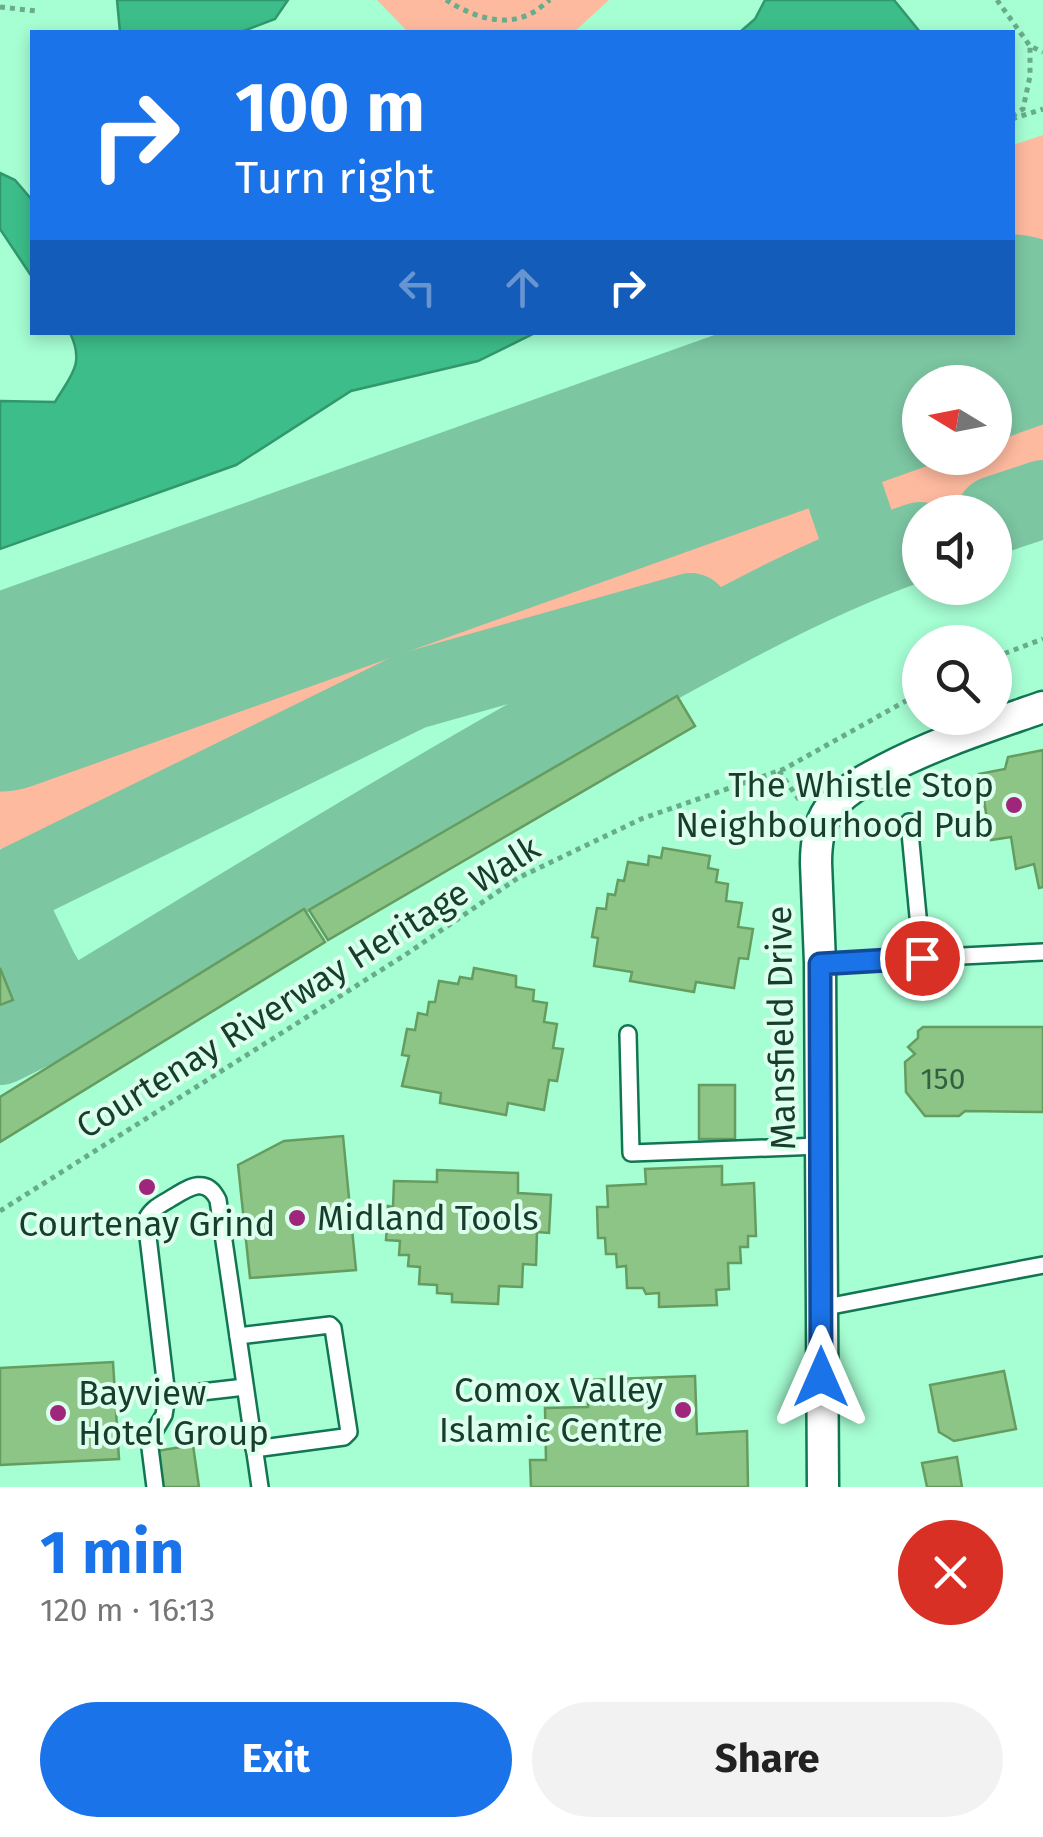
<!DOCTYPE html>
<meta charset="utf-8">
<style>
body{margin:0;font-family:"Fira Sans",sans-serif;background:#f2f2f2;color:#222;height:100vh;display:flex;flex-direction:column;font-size:38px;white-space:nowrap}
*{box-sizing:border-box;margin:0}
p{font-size:32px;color:#767676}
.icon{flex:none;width:55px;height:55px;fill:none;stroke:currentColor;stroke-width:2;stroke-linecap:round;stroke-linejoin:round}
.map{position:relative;height:1487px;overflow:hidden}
.panel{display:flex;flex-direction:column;background:#fff;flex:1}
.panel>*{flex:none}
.banner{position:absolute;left:30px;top:30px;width:985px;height:305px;border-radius:0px;box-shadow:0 5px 15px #0003;background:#1a73e8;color:#fff;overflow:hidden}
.needle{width:65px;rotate:280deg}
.buttons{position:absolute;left:902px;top:365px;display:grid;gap:20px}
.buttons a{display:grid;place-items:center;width:110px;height:110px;border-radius:50%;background:#fff;box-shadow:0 5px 15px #0003;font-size:50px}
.pin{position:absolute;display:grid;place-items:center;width:85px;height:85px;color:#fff;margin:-42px;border:5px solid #fff;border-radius:50%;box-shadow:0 2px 10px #0007}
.me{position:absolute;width:110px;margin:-55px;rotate:0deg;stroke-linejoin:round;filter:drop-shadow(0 0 8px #0008)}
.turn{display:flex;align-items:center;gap:35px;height:210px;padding:0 40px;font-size:45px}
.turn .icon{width:130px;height:130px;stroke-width:2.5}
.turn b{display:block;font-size:70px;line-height:85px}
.lanes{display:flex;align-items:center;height:95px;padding:0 40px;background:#0003;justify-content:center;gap:50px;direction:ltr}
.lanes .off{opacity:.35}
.round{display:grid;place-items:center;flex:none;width:105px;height:105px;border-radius:52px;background:#f2f2f2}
.overview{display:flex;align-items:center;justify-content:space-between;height:170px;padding:0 40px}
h1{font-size:60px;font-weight:700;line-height:75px;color:#1a73e8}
.button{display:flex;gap:20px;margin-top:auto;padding:20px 40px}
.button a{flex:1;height:115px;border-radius:60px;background:#1a73e8;color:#fff;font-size:40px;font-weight:700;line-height:115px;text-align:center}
.button a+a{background:#f2f2f2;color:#222}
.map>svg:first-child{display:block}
.green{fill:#feba9f}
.water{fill:#3cbd89;stroke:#31976d;stroke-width:2.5}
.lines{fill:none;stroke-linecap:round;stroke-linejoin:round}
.taxiway{stroke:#7cc6a2;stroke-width:78}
.runway{stroke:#7cc6a2;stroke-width:195}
.building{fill:#8dc587;stroke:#659c60;stroke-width:2.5}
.lane-casing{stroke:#127652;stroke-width:20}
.street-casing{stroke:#127652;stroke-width:35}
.path{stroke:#69ac8c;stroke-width:5;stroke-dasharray:5 5;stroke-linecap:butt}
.lane{stroke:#fff;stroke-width:15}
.street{stroke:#fff;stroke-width:30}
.route-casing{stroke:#114b97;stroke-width:25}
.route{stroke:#1a73e8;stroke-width:18}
.poi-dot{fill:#a0267c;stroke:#ddffed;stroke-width:4}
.labels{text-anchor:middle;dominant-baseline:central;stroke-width:8;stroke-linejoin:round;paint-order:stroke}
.number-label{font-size:30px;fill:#345f43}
.poi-label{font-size:35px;fill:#173d2c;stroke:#ddffed;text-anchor:end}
.street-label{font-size:35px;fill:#173d2c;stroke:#ddffed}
</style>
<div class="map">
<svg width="1043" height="1487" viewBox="0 0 1043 1487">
<rect width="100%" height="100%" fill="#a6fed3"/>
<g class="green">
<path d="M377,0H609L574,32H408Z"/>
<path d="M1043,135V281L1013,292V145Z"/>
<path d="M739,333H902L0,651V592Z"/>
<path d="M1043,366V490L980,512H920V534C901,540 883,549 865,536L839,455L846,432L855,427L920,407V458H995V383Z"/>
<path d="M787,451L810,456C824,486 843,519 842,553L823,567L402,682L10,872L0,847V732Z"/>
</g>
<g class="water">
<path d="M117,0H288L275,19L241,32H120Z"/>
<path d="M765,0H894L920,32H740L755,19Z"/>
<path d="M0,173L15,180L32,200V277L0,229Z"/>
<path d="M70,333H535L478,361L351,391L236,465L0,549V401L55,402C71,375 85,364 70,333Z"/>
</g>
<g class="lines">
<g class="taxiway">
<path d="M814,403L867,559"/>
<path d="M995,515L1043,499"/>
<path d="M0,889L39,970L65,1014"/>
<path d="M0,893L411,691L691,612"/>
<path d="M0,1046L65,1014C253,900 440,784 633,679C726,628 820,575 920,541"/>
</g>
<path class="runway" d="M0,694L1012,332"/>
</g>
<g class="building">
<path d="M677,696L695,726L328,940L309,910Z"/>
<path d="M1043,750V887L1039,888L1034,864L1016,869L1011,837L991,840L979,774L1005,769L1008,757Z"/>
<path d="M663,848L710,856L708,868L718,870L716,882L728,884L726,901L742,903L738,927L753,929L748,959L739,958L734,988L696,982L694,992L630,981L632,972L594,966L598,938L592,937L597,908L606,909L608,894L615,895L618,880L624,881L628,862L648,865L649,856L661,858Z"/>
<path d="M304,909L325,942L0,1142V1097Z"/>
<path d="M0,968L13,1000L0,1005Z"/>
<path d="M474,968L516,976V987L534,990L533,1001L547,1003L544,1022L557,1024L553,1048L563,1049L557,1081L549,1080L544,1110L508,1103L506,1115L440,1103L441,1093L402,1086L409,1056L402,1055L407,1029L415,1030L418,1013L427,1015L429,1002H435L439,981L458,984L460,977L472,979Z"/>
<path d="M923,1027H1043V1112L965,1111L959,1116H925L906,1092L905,1062L915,1054L908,1047L918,1038V1031Z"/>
<rect x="699" y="1085" width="36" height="54"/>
<path d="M343,1136L356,1270L250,1278L238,1165L284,1141Z"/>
<path d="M722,1166V1185L754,1183L756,1236H748V1247H740L741,1263H728L729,1289L716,1290L717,1305L659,1307V1293L646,1294L643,1288H627L626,1266L617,1267L616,1254H606L605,1238H598L597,1207H608L607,1186L646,1184L645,1169Z"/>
<path d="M437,1170L518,1173V1193L551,1195L549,1233L537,1232L536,1265L523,1264L522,1287L499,1286L498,1304L452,1302V1294L437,1293V1285L419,1284L420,1267L408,1266L409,1255H399L400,1241L386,1240L388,1206L393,1207L394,1181L437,1182Z"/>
<path d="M113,1362L119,1459L0,1465V1368Z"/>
<path d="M1004,1371L1016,1429L954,1441L939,1432L930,1385Z"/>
<path d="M695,1376L697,1434L747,1431L748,1487H531L530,1460H546L545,1408L588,1407L587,1380Z"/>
<path d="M193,1445L199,1487H162L157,1451Z"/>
<path d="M957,1457L962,1487H927L922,1463Z"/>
</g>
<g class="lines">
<defs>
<g id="lane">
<path d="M909,822L922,958"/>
<path d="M820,963L1043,952"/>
<path d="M628,1034L631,1153L820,1146"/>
<path d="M821,1308L1043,1265"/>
<path d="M238,1336L330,1325L333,1328L349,1432L344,1437L254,1449"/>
<path d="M167,1396L245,1387"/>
<path d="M155,1487L149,1440L164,1415L167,1396L146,1220C151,1209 160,1205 170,1199C188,1188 206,1175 218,1200L260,1487"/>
</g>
<path id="street" d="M823,1487L820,963L816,863C816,845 818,826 828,811C843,791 863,781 884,770C935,743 989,726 1043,707"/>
</defs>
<use href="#lane" class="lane-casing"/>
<use href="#street" class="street-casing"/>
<g class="path">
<path d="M446,0C470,15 502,28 530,14C537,11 544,4 550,0"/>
<path d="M997,0L1030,46L1043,52"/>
<path d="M0,7L37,11"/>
<path d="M1012,116L1023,109L1030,76V46"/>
<path d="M1012,119L1043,109"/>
<path d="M995,657L1043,639"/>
<path d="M779,771L800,801"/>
<path d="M0,1211L405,955L518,878L641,819L784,769L920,693"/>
</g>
<use href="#lane" class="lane"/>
<use href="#street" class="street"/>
</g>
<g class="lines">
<defs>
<path id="route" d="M821,1377L820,964L922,958"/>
</defs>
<use href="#route" class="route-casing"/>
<use href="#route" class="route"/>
</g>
<g class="poi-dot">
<circle cx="1014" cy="805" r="10"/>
<circle cx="147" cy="1187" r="10"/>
<circle cx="297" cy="1218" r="10"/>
<circle cx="683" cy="1410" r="10"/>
<circle cx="58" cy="1413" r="10"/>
</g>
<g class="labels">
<g class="number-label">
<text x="943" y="1079">150</text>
</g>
<g class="poi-label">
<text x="994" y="785">The Whistle Stop<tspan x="994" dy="40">Neighbourhood Pub</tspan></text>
<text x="317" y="1218" text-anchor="start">Midland Tools</text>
<text x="147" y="1224" text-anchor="middle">Courtenay Grind</text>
<text x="663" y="1390">Comox Valley<tspan x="663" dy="40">Islamic Centre</tspan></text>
<text x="78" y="1393" text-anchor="start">Bayview<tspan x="78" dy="40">Hotel Group</tspan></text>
</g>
<g class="street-label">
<text transform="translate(308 987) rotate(-32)">Courtenay Riverway Heritage Walk</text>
<text transform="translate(781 1028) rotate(-91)">Mansfield Drive</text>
</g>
</g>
</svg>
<div class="buttons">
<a><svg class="needle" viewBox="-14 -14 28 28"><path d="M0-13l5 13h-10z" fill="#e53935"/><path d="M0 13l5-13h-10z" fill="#767676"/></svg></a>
<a><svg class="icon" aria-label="sound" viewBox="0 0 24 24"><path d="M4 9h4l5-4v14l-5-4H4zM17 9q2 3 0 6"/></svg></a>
<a><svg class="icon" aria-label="search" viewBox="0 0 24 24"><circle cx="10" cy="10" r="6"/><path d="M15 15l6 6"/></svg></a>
</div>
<div class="pin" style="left:922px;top:958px;background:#d93025"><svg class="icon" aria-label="arrive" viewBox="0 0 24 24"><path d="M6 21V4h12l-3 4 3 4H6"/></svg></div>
<svg class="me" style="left:821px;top:1377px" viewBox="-20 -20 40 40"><path d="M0-17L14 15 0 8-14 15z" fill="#1a73e8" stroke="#fff" stroke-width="4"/></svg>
<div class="banner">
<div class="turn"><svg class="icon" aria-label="right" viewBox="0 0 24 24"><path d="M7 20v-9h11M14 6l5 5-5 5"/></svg><div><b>100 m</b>Turn right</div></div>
<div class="lanes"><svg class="icon off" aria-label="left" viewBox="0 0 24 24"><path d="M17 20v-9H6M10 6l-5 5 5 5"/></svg><svg class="icon off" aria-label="ahead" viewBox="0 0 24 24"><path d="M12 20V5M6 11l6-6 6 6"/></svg><svg class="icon" aria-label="right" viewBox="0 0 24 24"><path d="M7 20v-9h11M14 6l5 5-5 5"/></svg></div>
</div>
</div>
<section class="panel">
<div class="overview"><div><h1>1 min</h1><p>120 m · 16:13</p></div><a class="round" style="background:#d93025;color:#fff"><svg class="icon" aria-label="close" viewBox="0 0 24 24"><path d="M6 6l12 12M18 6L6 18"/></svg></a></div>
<div class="button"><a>Exit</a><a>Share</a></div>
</section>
